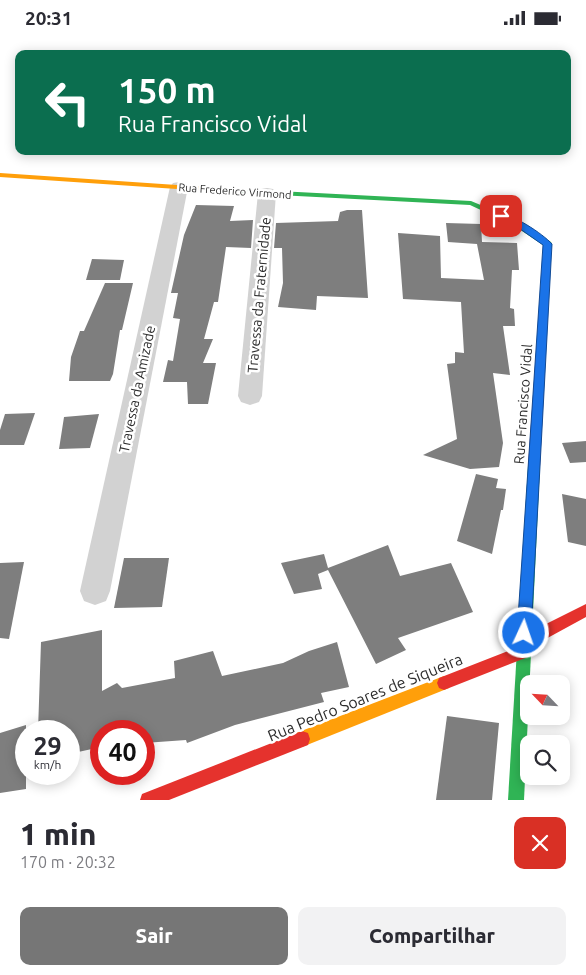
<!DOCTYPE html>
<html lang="pt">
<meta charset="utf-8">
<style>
body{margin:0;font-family:Ubuntu,sans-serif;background:#f2f2f3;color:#2b2b33;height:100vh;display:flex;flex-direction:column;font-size:19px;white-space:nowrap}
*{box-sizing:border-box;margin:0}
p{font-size:16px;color:#7c7c81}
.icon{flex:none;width:28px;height:28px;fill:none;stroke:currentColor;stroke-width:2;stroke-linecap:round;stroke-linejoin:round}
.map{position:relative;height:765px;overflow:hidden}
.sheet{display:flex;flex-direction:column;background:#fff;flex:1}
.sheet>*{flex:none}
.guide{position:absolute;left:15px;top:15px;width:556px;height:105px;border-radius:10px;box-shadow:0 2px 12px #0003;background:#0b6e4f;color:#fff;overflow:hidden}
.needle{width:32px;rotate:295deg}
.controls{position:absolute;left:520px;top:640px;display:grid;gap:10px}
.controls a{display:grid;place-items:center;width:50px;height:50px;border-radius:10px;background:#fff;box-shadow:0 2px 12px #0003;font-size:25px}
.speed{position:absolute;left:15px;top:685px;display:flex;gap:10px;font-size:25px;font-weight:700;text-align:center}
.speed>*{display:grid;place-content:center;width:65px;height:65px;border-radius:50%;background:#fff;box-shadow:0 2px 12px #0003;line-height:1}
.speed small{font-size:12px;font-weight:400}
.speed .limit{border:8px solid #d22;background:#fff;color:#111}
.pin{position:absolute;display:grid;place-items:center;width:42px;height:42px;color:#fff;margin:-21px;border-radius:10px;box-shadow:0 2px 8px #0006}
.me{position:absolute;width:55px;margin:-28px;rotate:3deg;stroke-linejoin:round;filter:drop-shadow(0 0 4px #0008)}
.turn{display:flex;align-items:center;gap:18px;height:105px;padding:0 20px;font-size:22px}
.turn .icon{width:65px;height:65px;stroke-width:2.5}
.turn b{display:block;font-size:35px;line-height:42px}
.round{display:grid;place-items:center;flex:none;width:52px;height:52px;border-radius:10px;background:#f2f2f3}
.headline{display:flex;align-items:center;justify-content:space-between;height:85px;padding:0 20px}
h1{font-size:30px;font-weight:800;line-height:38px}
.cta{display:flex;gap:10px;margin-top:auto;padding:10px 20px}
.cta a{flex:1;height:58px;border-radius:10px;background:#767676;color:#fff;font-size:20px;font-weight:800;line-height:58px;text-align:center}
.cta a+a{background:#f2f2f3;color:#2b2b33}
.status{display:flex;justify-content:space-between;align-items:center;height:35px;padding:0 25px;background:#fff;direction:ltr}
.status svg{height:14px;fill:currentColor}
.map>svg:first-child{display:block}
.building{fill:#7e7e7e}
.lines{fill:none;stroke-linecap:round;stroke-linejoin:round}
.street{fill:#d2d2d2;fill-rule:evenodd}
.fast{fill:#30b455;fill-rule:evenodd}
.slow{fill:#ff9f0a;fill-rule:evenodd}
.jam{fill:#e5322d;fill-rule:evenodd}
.route{fill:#1a73e8;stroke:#114b97}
.labels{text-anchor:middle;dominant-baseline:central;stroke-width:5;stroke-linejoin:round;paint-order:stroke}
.far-street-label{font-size:11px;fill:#2d2d2d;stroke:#fff}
.street-label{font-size:14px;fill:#2d2d2d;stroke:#fff}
.near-street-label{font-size:16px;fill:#2d2d2d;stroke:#fff}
</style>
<div class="status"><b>20:31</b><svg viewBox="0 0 49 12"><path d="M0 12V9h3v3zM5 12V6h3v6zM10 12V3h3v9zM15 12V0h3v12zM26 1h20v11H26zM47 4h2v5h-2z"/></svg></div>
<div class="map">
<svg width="586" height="765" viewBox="0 0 586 765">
<rect width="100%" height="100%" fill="#fff"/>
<g class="building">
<path d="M196,170L234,171L230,186L253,185L251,213L226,212L218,267H214L204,304H213L203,328H216L208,369H188L187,347H163L168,325L173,326L180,284L173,283L178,258H171L184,200Z"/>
<path d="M347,175H362L368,263L317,261L316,275L278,272L283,248L282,213H274L276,188L338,186L340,177Z"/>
<path d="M446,188L481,189L482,207L517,208L519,235H512L510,273L514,274L515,291H503L510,340L493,338L503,408L499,432L470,434L423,420L457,404L447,329L455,328V317L464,318L461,267L403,264L398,198L440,201L441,243L484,245L477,209L448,207Z"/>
<path d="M92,224L124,225L120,245H86Z"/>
<path d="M105,248H133L122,295H120L113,339L110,346H69L71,322L80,296H84Z"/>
<path d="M35,378L24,410H0V395L5,379Z"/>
<path d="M99,379L90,413L59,414L64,382Z"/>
<path d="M586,406V427L570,428L562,408Z"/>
<path d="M476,439L498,444L496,453L506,454L503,475H501L492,519L457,506Z"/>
<path d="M562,459L586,464V511L568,507Z"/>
<path d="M388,510L400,541L451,528L473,577L398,603L406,615L376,629L328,535L318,539L322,554L294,559L281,528L324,519L328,533Z"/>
<path d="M124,523H169L162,572L114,573Z"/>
<path d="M24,527L9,604L0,603V528Z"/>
<path d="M102,595V656L117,648L122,653L175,643L174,626L213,616L222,641L283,628L309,616L337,607L349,652L321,658L324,667L235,690L187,708L186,705L144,708V696H101V712L69,719V696H38L41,607Z"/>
<path d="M447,681L499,688L492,765H436Z"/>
<path d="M26,690V754L0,758V698Z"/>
</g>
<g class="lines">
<g class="street">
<path d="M179,147L185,148L188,152L110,556L106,566L95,570L84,566L80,556L170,152L173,148Z"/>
<path d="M267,153L273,154L276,158L262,361L259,367L250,370L241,367L238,361L258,158L261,154Z"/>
</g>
<g class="fast">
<path d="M218,153L471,166L519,186L551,207L552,209L550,220H544L543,210L513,190L470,170L221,157L217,155Z"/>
<path d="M534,426L538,428L540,431L524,765H508L528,431L530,428Z"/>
</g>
<g class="slow">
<path d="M0,138L221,153L225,155L221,157L0,142Z"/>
<path d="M444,641L449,643L451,648L449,653L302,712L296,710L294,704L296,698Z"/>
</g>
<g class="jam">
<path d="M547,215L551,218L540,431L538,434H530L528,431L543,218Z"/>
<path d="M586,569V582L542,606L528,622L444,655L439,653L437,648L439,643L518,612L532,596Z"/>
<path d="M302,696L308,698L310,704L308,710L169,765H140L142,759Z"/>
</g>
</g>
<path class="route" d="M498,179C512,178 543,199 552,209L531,598L529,603L524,605L519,603L517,598L543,210L513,189L498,183Z"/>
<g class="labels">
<g class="far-street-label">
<text transform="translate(235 156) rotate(4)">Rua Frederico Virmond</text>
</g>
<g class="street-label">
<text transform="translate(259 260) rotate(-85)">Travessa da Fraternidade</text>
<text transform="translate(137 354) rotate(-78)">Travessa da Amizade</text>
<text transform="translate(523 369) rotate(-86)">Rua Francisco Vidal</text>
</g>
<g class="near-street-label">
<text transform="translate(365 662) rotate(-22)">Rua Pedro Soares de Siqueira</text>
</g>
</g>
</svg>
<div class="controls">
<a><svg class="needle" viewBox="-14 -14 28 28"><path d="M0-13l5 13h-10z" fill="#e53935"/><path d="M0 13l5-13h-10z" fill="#7c7c81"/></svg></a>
<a><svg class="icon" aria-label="search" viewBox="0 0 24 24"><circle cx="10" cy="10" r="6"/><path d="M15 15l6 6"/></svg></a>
</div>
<div class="speed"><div>29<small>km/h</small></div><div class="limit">40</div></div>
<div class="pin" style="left:501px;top:181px;background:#d93025"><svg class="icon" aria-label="arrive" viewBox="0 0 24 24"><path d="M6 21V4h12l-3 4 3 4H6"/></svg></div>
<svg class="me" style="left:524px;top:598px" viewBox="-20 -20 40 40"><circle r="17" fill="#1a73e8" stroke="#fff" stroke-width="3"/><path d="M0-11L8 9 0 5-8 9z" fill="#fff"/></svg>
<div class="guide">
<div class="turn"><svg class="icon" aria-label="left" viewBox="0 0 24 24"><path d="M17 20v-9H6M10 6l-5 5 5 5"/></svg><div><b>150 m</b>Rua Francisco Vidal</div></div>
</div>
</div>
<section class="sheet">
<div class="headline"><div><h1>1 min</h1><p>170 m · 20:32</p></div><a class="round" style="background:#d93025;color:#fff"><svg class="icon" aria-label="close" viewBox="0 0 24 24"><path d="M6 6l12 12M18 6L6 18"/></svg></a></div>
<div class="cta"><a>Sair</a><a>Compartilhar</a></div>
</section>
